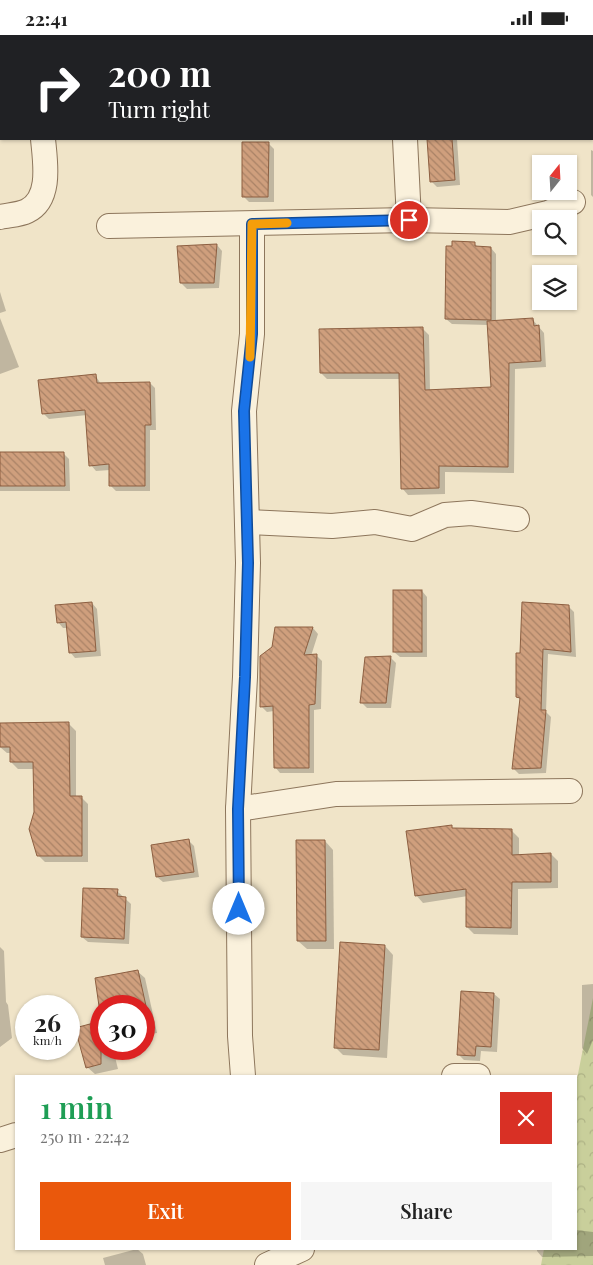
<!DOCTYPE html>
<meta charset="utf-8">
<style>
body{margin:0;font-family:"Playfair Display",serif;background:#f6f6f6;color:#222;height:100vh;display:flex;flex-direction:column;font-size:19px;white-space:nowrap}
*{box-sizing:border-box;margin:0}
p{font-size:16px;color:#767676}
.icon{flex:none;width:28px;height:28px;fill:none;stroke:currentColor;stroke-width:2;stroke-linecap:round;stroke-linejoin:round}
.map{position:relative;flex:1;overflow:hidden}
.details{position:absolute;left:15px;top:1040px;width:562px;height:175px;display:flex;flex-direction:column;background:#fff;border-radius:0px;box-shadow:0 1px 4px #0004}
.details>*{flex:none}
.hud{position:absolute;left:0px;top:0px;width:594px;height:105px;box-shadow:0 1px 4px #0004;background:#202124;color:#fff;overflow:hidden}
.needle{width:32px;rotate:18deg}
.buttons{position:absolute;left:532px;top:120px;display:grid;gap:10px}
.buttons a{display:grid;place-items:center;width:45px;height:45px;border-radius:0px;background:#fff;box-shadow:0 1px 4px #0004;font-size:25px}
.speed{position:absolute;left:15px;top:960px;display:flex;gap:10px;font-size:25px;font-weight:700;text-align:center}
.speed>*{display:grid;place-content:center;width:65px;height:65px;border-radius:50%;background:#fff;box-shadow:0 1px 4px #0004;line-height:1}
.speed small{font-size:12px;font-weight:400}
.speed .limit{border:8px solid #d22;background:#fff;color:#111}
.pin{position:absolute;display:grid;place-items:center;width:42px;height:42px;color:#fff;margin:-21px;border:2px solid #fff;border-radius:50%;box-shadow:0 1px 5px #0007}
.me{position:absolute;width:55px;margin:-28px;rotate:0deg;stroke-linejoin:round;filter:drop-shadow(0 0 4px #0008)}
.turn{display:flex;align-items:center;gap:18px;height:105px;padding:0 25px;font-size:22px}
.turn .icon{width:65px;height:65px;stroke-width:2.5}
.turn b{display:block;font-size:35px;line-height:42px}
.round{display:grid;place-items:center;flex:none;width:52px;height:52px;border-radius:0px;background:#f6f6f6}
.overview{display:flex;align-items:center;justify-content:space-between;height:85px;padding:0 25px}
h1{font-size:30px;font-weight:600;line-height:38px;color:#1e9e55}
.primary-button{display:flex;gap:10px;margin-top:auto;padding:10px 25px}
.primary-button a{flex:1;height:58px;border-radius:0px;background:#ea580c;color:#fff;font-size:20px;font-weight:600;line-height:58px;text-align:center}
.primary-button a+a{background:#f6f6f6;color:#222}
.status{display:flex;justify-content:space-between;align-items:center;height:35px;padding:0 25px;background:#fff;direction:ltr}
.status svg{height:14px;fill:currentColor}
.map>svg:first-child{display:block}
.forest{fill:url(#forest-crowns)}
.shadow{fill:#0003}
.building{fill:url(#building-back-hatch);stroke:#8d5f41}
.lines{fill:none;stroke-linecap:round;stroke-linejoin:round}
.street-casing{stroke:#8d765c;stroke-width:26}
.street{stroke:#faf1dc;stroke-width:24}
.route-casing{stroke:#114b97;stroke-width:12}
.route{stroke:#1a73e8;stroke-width:9}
.slow{stroke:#f59e0b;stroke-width:9}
</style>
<div class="status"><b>22:41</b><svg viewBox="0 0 49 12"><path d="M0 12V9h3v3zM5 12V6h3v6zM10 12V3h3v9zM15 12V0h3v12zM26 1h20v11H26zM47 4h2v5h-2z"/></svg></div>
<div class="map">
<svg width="593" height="1230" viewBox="0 0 593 1230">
<defs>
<pattern id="forest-crowns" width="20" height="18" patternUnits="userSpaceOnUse" patternTransform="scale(1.25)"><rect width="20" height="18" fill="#c9cf9b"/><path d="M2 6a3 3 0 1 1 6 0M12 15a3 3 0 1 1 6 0" fill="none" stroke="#aeb285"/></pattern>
<pattern id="building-back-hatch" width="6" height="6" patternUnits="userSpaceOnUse" patternTransform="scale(1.25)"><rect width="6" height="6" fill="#cf9f7d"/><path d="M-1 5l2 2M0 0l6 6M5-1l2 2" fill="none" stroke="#a98266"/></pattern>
</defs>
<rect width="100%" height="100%" fill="#f0e4c8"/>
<path class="forest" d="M593,963V1230H541L544,1214H576V1049Z"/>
<g class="shadow">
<path d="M0,0H24L1,1L0,23Z"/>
<path d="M45,0H90L91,1H45Z"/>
<rect x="130" y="0" width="92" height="1"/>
<rect x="477" y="0" width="43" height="1"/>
<path d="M428,104H457L460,150L437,152L431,146Z"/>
<path d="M268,108L274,114V167H249L243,161Z"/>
<path d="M591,115L593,116V162L591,160Z"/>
<path d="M474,208L479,213H491L496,219V287L533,285L544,298L546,332L515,334L514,438L445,437V459L408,460L402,453L400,344H327L321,338L422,293L429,300L430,357L492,353L488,290L452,289L446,284Z"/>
<path d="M217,210L222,216L219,253L187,254L181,248Z"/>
<path d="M0,257L6,276L0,278Z"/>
<path d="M0,283L19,332L0,339Z"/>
<path d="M95,340L101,349L150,348L155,353L156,395H150V456H116L110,450V435L96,436L91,430L87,380L49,384L43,378Z"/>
<path d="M0,418L64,419L69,424L70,456H0Z"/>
<path d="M422,556L427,562V622H400L394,617Z"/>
<path d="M92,568L97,574L101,621L75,623L70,617L68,593H63L58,587Z"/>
<path d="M568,571L574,577L576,622L548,619L546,677L551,682L546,738L519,739L514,734L521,665L518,662L521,620Z"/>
<path d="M276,593H313L318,599L311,621L316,620L322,626L321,674L314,675V738H280L275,732L274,676L267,677L261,671Z"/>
<path d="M390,622L396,628L391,673H367L362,668Z"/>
<path d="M0,689H69L76,696V762H81L88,769V827H45L38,820L35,734H18L11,727V718H7L0,712Z"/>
<path d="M451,791L454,795L512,796L519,803V821L551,819L558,826V853L518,854V900L474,899L467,892L468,861L423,868L416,860Z"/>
<path d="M188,805L194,811L199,842L163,847L157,842L153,811Z"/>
<path d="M325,806L333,815L334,914H307L298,906Z"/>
<path d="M117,856L131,869L129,909L88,907L82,902Z"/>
<path d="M385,911L393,920L387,1023L343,1020L335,1012Z"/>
<path d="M0,912L4,916L6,967L8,970L12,1003L0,1012Z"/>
<path d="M137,936L145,943L157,998L144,1000V971H101V982L96,944Z"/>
<path d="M593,949V1005L587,1019L582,1013V950Z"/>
<path d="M494,959L500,964L497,1017L481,1016L480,1026L464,1025L459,1020Z"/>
<path d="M101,987V1014H113L118,1034L95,1039L87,1032L77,994Z"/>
<path d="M576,1195L593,1197V1221L542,1222L537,1216V1214H576Z"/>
<path d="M137,1214L143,1219L146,1230H105L103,1223Z"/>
</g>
<g class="building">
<path d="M427,104H452L455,145L430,147Z"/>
<path d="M242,107H269L268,162H242Z"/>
<path d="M452,206L475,207V211L491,212V285L445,284L446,211H452Z"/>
<path d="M217,209L214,248H180L177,211Z"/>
<path d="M533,283L534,291L539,290L541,326L509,328L508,432L439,431V453L401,454L399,338H320L319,294L423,292L425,355L491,352L487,286Z"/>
<path d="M96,339L97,348L150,347L151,390H145V451H109V429L89,431L85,375L42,379L38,345Z"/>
<path d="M0,417H64L65,451H0Z"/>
<rect x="393" y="555" width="29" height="62"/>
<path d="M92,567L96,616L69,618L66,587L57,588L55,570Z"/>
<path d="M522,567L569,570L571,617L543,614L541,675H546L541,733L512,734L520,663L516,662V618H520Z"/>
<path d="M275,592H313L304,620L317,619L315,669L309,670V733H274L273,671L260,672V621L272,612Z"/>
<path d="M391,621L386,668H360L365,622Z"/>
<path d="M69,687L70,761H82V821H37L29,794L34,777L33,727H10V712H0V688Z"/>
<path d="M452,790V793L512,794V820L551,818V847H512L511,893L466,892V854L415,861L406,796Z"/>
<path d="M189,804L194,837L156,842L151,810Z"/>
<path d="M296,805H325L326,906H297Z"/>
<path d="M83,853L118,854L117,861L126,862L124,904L81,902Z"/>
<path d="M340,907L385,910L379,1015L334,1013Z"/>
<path d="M138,935L146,971H99L95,943Z"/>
<path d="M461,956L494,958L491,1012L476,1011L475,1021L457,1020Z"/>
<path d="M101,986V1029L86,1033L75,993Z"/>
</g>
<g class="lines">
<defs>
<g id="street">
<path d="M30,0L31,1"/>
<path d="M394,0L395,1"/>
<path d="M405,104L409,185"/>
<path d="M0,182C8,180 19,180 27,176C52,164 45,126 43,104"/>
<path d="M109,191L409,185L509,187L548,178L573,167"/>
<path d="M247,487L332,491L375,487L412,494L445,480L471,478L517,484"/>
<path d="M238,774L336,759L570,756"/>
<path d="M243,1041L240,1001L238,774L245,642L248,528L244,376L252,299V189"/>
<path d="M454,1041H478"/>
<path d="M0,1105L16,1100"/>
<path d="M267,1230L302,1214"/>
</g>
</defs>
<use href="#street" class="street-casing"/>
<use href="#street" class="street"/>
</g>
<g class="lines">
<defs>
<path id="route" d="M239,874L238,774L245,642L248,528L244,376L252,299V189L409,185"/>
</defs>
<use href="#route" class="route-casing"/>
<use href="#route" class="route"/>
<path class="slow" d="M250,322L252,189L287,188"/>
</g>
</svg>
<div class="buttons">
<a><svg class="needle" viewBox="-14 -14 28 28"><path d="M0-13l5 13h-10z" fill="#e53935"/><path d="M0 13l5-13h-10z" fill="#767676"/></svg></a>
<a><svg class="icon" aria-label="search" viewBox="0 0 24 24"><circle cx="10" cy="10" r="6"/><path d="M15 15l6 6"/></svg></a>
<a><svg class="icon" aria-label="layers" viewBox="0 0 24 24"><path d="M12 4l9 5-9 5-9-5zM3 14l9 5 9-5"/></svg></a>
</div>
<div class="speed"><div>26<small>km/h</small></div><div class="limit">30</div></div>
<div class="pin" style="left:409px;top:185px;background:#d93025"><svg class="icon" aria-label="arrive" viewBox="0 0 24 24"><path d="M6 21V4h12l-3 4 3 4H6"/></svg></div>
<svg class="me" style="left:239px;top:874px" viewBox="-20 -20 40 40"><circle r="19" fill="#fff"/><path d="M0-13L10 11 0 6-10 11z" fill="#1a73e8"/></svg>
<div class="hud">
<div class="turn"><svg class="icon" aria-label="right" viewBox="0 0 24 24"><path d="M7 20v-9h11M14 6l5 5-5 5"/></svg><div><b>200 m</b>Turn right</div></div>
</div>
<section class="details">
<div class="overview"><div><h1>1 min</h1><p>250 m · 22:42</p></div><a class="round" style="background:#d93025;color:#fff"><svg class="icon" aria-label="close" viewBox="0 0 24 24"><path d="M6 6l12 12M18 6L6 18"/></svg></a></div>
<div class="primary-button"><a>Exit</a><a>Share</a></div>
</section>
</div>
